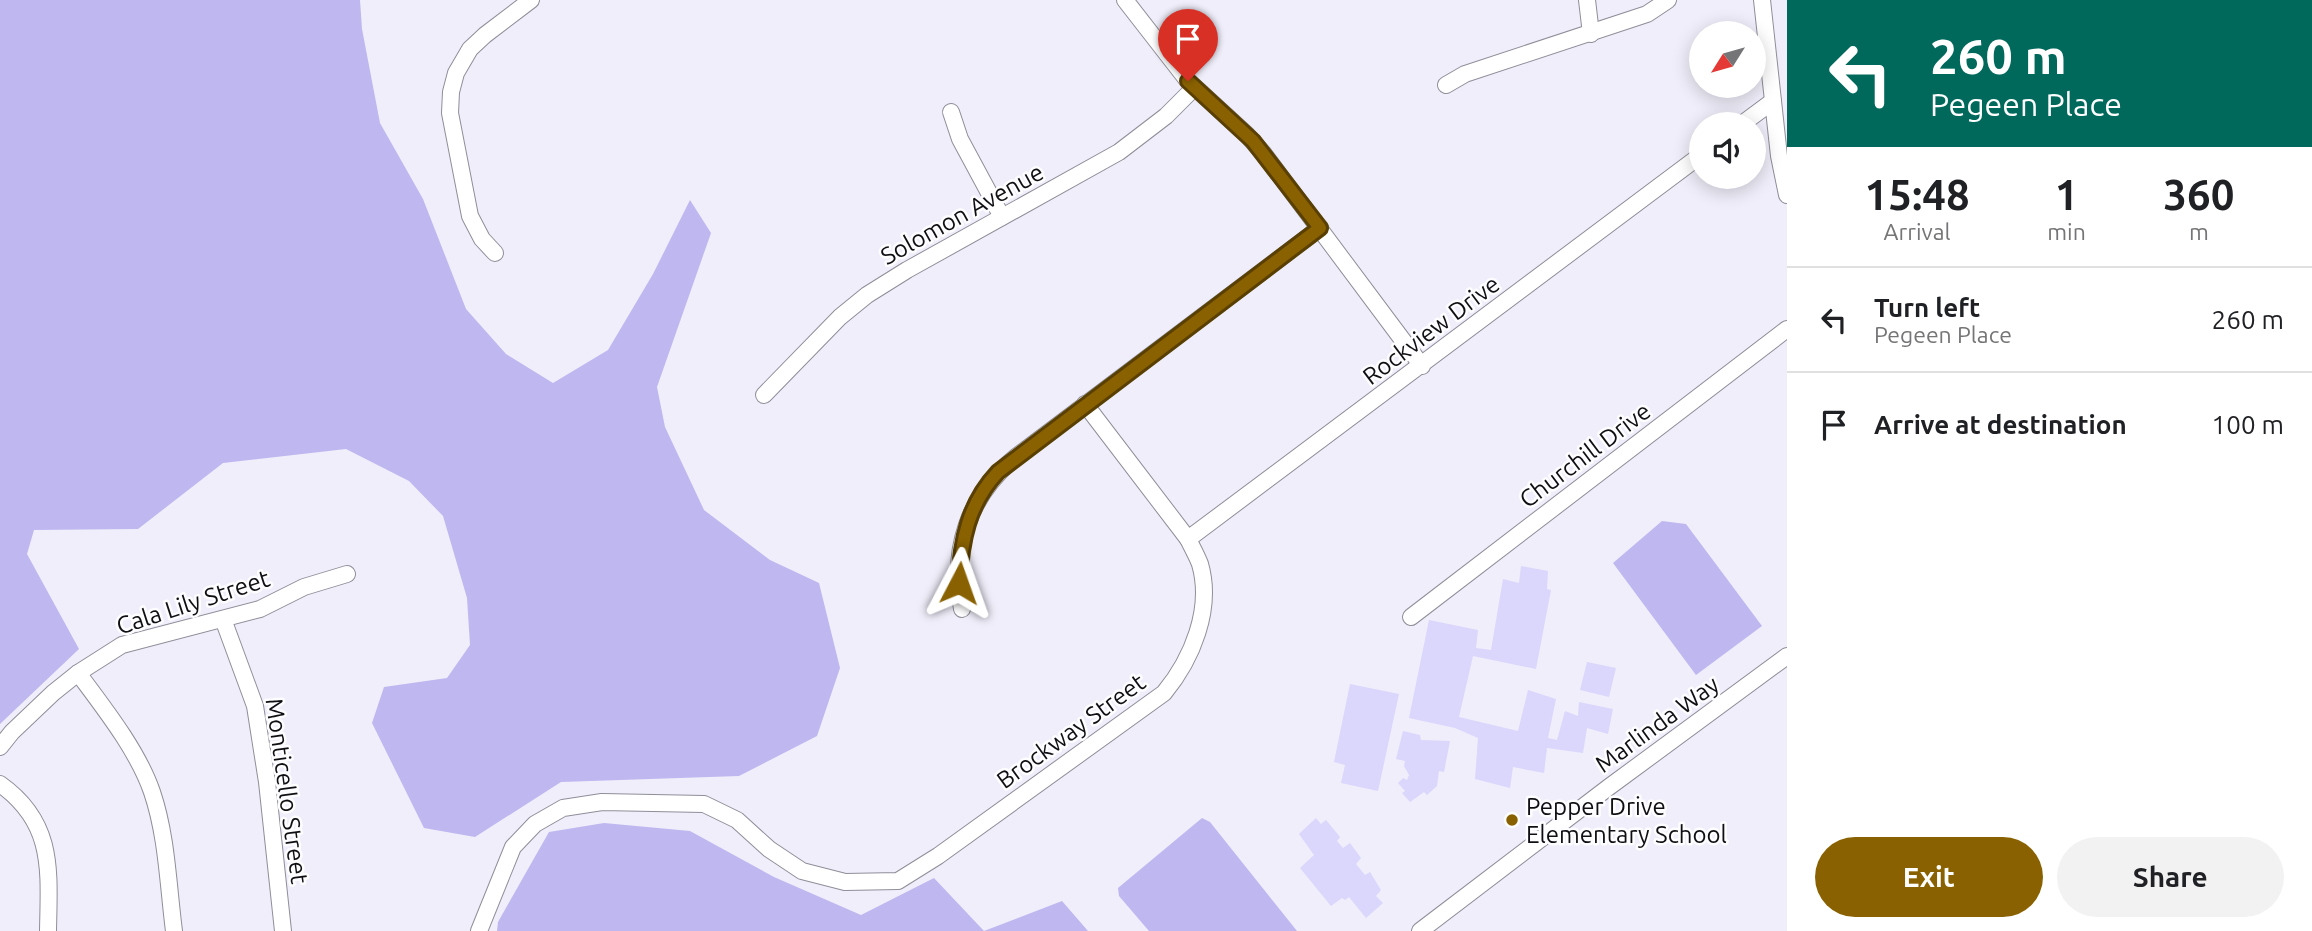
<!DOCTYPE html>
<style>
body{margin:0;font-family:Ubuntu,sans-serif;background:#f2f2f2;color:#202124;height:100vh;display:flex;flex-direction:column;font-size:26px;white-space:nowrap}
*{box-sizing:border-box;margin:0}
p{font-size:23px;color:#757577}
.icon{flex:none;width:38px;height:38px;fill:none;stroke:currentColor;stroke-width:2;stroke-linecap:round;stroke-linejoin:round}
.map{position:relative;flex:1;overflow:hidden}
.side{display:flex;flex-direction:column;background:#fff;width:525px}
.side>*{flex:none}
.banner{background:#00695c;color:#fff;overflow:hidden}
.needle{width:46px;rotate:233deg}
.controls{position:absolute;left:1689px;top:21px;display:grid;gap:14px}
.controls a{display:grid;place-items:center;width:77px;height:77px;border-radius:50%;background:#fff;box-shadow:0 4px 18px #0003;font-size:35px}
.pin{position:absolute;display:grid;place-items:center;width:60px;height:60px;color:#fff;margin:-72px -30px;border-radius:50% 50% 50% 0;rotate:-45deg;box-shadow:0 0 7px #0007}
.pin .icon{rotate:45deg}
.me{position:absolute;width:77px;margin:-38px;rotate:4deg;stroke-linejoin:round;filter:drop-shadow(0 0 5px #0008)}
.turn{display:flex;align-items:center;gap:24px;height:147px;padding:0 28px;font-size:32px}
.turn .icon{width:91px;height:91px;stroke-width:2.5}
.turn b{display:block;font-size:49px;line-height:60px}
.eta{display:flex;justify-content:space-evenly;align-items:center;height:119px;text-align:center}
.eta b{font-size:42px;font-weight:700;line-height:49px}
.cta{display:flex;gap:14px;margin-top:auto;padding:14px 28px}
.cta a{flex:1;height:80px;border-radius:42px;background:#896100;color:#fff;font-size:28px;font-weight:700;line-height:80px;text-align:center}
.cta a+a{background:#f2f2f2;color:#202124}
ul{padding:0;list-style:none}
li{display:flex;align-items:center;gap:21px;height:105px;padding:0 28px;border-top:2px solid #e0e0e0}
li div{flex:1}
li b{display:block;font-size:26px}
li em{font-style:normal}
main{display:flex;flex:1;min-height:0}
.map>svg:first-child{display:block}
.green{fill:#bfb7f0}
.building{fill:#dbd6fc}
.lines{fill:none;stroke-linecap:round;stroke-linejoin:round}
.minor-casing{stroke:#8f8e99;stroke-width:18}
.minor{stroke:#fff;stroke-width:16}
.route-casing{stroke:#593f00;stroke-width:18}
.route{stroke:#896100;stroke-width:12}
.poi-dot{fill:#896100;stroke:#fdfdff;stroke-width:2.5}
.labels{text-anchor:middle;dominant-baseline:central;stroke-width:5;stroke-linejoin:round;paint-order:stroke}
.street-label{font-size:24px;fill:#0f0e12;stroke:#fdfdff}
.poi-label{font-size:24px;fill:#0f0e12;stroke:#fdfdff;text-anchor:start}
</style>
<main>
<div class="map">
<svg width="1787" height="931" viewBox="0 0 1787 931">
<rect width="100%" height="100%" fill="#efeefa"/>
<g class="green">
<path d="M0,0H360L362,29L380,123L423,199L466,309L506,354L553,383L608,350L653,274L690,200L711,233L657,387L665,427L704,510L770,560L819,583L840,668L817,736L739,776L561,782L475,837L424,828L372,723L384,687L447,678L470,645L467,598L443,516L409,481L346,449L223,463L138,529L34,530L27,554L79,649L0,724Z"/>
<path d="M1662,521L1686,524L1762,626L1696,675L1613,563Z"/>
<path d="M1202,818L1210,822L1297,931H1149L1119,896L1118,888Z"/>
<path d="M604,823L690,831L774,877L861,915L934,878L984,931L1062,901L1088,931H497L498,922L549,832Z"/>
</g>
<g class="building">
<path d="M1521,566L1548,571L1547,589L1551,590L1536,669L1473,656L1459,717L1518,731L1528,690L1556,699L1548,738L1557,740L1565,711L1578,716L1579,702L1613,709L1608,734L1587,728L1583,753L1547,748L1544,773L1513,767L1510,788L1475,779L1478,738L1455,728L1409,718L1429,620L1478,630L1476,648L1491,650L1503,579L1519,583Z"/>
<path d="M1587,662L1616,668L1609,697L1580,690Z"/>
<path d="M1350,684L1399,694L1378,791L1341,783L1345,765L1334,762Z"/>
<path d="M1403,731L1420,735L1421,740L1450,741L1444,772L1439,771L1437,786L1427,795L1424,792L1410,802L1402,793L1405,791L1398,783L1403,778L1407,780L1409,775L1404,766L1405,761L1396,759Z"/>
<path d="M1316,818L1321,824L1326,820L1340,837L1337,841L1343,848L1350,843L1361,858L1356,864L1365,875L1370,872L1381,890L1376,896L1383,903L1366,918L1349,897L1345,900L1342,898L1331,906L1300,868L1314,855L1299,834Z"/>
</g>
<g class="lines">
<defs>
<g id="minor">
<path d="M1125,0L1188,81L1247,135L1263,153L1422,366"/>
<path d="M1587,0L1591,34"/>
<path d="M1762,0L1779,156L1787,195"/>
<path d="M1446,85L1465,74L1647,14L1668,0"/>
<path d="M951,112L960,139L1002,217"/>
<path d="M1742,124L1773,101"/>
<path d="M495,253L482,239L470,216L450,113L451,92L456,73L470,49L485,35L531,0"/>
<path d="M764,395L840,317L867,295L907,270L1119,152L1166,116L1194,88"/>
<path d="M1188,539L1701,155"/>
<path d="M962,609C951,549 968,496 1016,457L1320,228"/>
<path d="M1411,617L1787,329"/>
<path d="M223,619L255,706L267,782L283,931"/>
<path d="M78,673C104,708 138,751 152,792C167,836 168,885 174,931"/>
<path d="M0,747L12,732L53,693L78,673L122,645L260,609L304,587L347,574"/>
<path d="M0,784C55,823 49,871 48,931"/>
<path d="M479,931L513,847L535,824L563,808L602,802L704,804L737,820L769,849L802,871L845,882L898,881L938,856L1164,693C1192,659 1213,609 1200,564C1197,556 1192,547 1188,539L1085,404"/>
<path d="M1420,931L1609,787L1787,656"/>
</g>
</defs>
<use href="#minor" class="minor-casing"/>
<use href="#minor" class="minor"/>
</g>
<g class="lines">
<defs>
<path id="route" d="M959,583C961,541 968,504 998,472L1320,228L1253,141L1188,81"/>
</defs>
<use href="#route" class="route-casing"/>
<use href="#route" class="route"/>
</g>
<circle class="poi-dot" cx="1512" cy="820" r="7"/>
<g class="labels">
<g class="street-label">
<text transform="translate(962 214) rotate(-29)">Solomon Avenue</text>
<text transform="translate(1431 330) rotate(-37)">Rockview Drive</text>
<text transform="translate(1585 455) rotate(-37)">Churchill Drive</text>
<text transform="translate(193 602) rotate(-18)">Cala Lily Street</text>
<text transform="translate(1657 724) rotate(-36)">Marlinda Way</text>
<text transform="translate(1071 731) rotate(-36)">Brockway Street</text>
<text transform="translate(287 791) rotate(82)">Monticello Street</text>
</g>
<g class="poi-label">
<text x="1526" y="806">Pepper Drive<tspan x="1526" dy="28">Elementary School</tspan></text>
</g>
</g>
</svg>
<div class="controls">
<a><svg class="needle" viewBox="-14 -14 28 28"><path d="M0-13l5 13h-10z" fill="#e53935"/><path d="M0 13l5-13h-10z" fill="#757577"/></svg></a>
<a><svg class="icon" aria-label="sound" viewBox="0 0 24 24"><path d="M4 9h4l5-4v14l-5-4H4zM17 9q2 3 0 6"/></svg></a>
</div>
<div class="pin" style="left:1188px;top:81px;background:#d93025"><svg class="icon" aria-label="arrive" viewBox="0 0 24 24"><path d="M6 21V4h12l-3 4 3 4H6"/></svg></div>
<svg class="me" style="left:959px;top:583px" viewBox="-20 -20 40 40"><path d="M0-17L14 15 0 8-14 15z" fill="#896100" stroke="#fff" stroke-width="4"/></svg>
</div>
<section class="side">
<div class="banner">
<div class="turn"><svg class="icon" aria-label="left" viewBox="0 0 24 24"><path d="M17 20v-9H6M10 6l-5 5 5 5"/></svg><div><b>260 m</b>Pegeen Place</div></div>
</div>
<div class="eta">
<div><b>15:48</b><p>Arrival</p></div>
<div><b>1</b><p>min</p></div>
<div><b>360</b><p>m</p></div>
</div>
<ul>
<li><svg class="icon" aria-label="left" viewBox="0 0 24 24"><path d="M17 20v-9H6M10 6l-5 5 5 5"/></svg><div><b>Turn left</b><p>Pegeen Place</p></div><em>260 m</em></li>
<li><svg class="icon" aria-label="arrive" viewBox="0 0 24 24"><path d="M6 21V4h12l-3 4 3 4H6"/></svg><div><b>Arrive at destination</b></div><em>100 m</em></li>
</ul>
<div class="cta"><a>Exit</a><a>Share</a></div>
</section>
</main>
